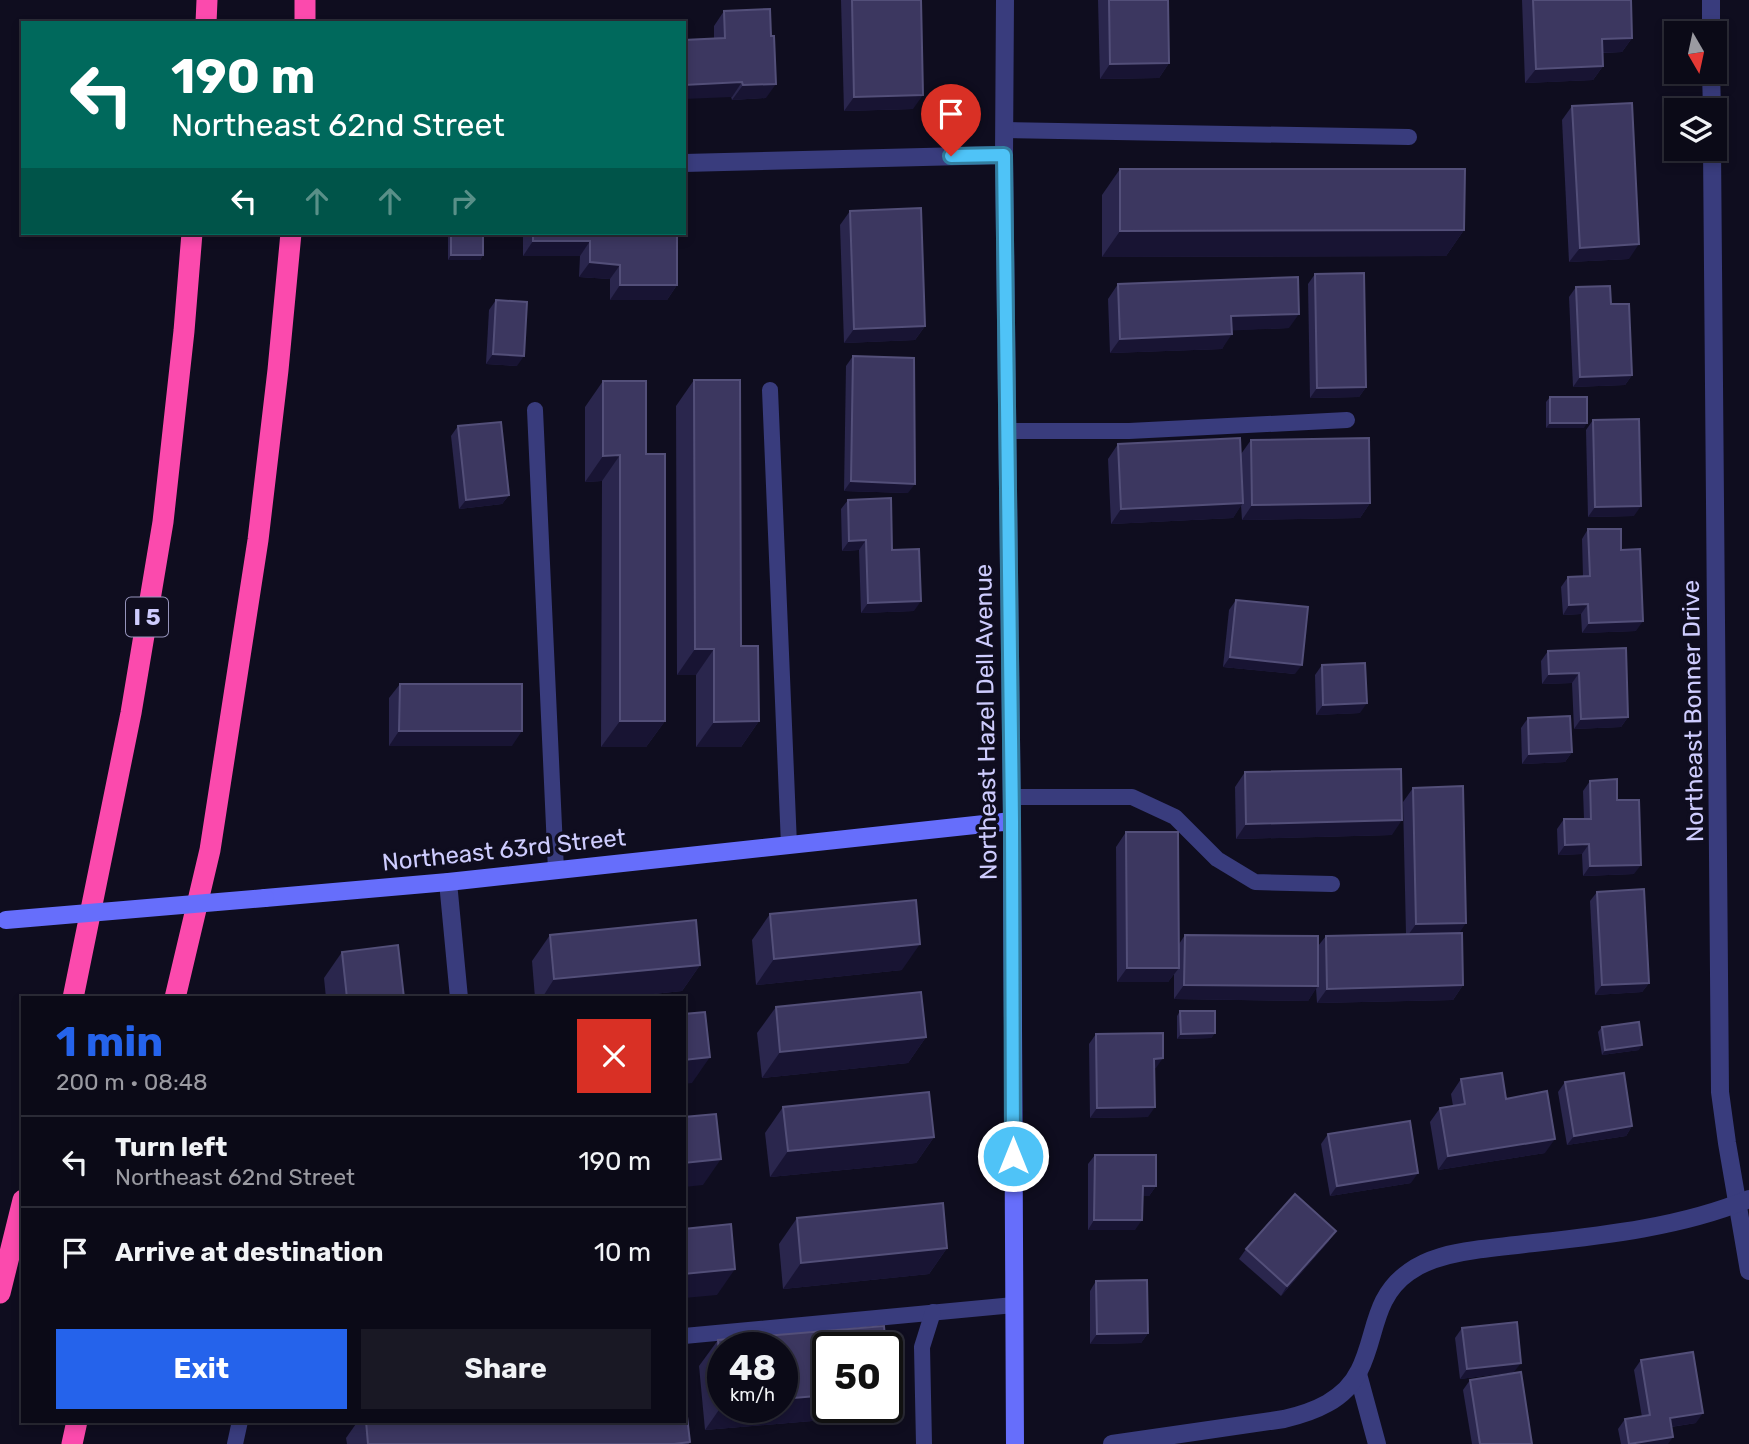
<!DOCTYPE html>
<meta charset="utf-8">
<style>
body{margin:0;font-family:Rubik,sans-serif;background:#191824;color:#f1f3f6;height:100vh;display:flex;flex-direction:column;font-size:26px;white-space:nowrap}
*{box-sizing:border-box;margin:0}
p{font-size:23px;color:#9a9aa1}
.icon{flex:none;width:38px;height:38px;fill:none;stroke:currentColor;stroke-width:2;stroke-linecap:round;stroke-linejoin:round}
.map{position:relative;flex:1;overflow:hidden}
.sheet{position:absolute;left:21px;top:996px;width:665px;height:427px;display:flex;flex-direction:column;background:#0b0a17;border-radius:0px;box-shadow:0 4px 10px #0003,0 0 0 2px #2b2b36}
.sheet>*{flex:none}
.guide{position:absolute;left:21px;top:21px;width:665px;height:214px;border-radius:0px;box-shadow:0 4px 10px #0003,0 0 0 2px #2b2b36;background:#00695c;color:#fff;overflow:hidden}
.needle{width:46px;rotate:171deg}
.buttons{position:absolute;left:1664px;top:21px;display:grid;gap:14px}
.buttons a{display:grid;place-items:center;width:63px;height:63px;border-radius:0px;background:#0b0a17;box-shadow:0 4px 10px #0003,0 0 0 2px #2b2b36;font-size:35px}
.speed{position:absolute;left:707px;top:1332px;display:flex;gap:14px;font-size:35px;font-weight:700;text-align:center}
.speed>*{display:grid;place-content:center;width:91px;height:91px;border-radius:50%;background:#0b0a17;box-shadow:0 4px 10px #0003,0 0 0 2px #2b2b36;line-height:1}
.speed small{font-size:18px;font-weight:400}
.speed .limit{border:4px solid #111;border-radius:10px;background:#fff;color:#111}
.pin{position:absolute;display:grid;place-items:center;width:60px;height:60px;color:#fff;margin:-72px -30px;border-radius:50% 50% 50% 0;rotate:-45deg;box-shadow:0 0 7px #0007}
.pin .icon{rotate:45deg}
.me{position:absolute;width:77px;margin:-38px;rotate:0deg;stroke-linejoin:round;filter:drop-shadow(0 0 5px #0008)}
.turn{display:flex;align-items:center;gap:24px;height:147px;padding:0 35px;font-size:32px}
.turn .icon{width:91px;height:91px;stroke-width:2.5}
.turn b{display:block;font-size:49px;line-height:60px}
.lanes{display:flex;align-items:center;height:66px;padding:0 35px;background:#0003;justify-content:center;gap:35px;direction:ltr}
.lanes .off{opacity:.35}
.round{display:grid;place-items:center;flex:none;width:74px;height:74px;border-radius:0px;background:#191824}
.summary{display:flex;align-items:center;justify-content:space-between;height:119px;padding:0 35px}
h1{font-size:42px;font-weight:700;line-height:52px;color:#2563eb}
.cta{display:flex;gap:14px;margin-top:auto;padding:14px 35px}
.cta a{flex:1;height:80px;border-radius:0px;background:#2563eb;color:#fff;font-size:28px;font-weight:700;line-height:80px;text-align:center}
.cta a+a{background:#191824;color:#f1f3f6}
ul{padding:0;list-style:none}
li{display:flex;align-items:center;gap:21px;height:91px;padding:0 35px;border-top:2px solid #2b2b36}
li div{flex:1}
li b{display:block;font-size:26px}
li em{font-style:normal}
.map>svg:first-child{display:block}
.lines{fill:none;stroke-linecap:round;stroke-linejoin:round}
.service{stroke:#393c7d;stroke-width:16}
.minor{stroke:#393c7d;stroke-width:18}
.tertiary{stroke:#393c7d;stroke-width:18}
.secondary{stroke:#666efb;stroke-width:18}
.motorway{stroke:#fb4aad;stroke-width:21}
.secondary-bridge{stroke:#666efb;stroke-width:18}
.wall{fill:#2a264d}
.shaded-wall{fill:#181433}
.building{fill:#3c3760;stroke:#534f79;stroke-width:2}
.route-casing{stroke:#337fa1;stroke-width:18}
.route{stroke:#4fc3f7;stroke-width:12}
.labels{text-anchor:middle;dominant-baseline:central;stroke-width:7;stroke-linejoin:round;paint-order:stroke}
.shield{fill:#0f0d1f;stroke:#9593bb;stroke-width:2}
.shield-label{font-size:23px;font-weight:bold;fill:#ceccfe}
.street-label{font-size:24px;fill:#ceccfe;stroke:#0f0d1f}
</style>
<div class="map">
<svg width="1749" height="1444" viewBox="0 0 1749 1444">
<rect width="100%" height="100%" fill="#0f0d1f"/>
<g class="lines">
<g class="service">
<path d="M1004,130L1409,137"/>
<path d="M770,390L789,845"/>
<path d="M535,410L556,870"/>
<path d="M1007,431H1129L1347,420"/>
<path d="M1011,797H1132L1175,817L1217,859L1255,882L1332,884"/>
<path d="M684,1336L1014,1305"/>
<path d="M235,1444L240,1421"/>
<path d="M924,1444L922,1347L933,1312"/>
</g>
<g class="minor">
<path d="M1711,0V33"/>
<path d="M1711,72L1712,110"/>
<path d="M1712,149L1720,1092L1727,1143L1749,1271"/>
<path d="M684,163L1004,155"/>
<path d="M448,882L459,998"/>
<path d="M1358,1374L1377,1444"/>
</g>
<g class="tertiary">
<path d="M1005,0L1004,155L1012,821"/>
<path d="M1112,1444L1284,1419C1314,1412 1345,1400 1359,1371C1377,1336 1372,1298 1409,1272C1428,1258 1453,1253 1475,1250C1566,1238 1664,1234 1749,1199"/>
</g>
<path class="secondary" d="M265,898L448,882L1012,821L1015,1444"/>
<g class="motorway">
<path d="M206,23L207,0"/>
<path d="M305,23V0"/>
<path d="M73,998L131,713L163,522L184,331L192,233"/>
<path d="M175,998L210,850L258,540L278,370L291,233"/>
<path d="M0,1293L23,1200"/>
<path d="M72,1444L77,1421"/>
</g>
<path class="secondary-bridge" d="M6,920L265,898"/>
</g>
<g class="wall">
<path d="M841,0H921L913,109L844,111Z"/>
<path d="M1098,0H1168L1169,63L1159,78L1100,79Z"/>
<path d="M1522,0H1631L1632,38L1622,52L1603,53V66L1593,80L1525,83Z"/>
<path d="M724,11L766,98L732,100L714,39V26Z"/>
<path d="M1572,106L1629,259L1569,262L1562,120Z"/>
<path d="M1120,169L1464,230L1446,256L1102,257V195Z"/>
<path d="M850,211L925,326L915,340L844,343L840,225Z"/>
<path d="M448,233H483V255L480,260H448Z"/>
<path d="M524,233H677V285L667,300H610V279L579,277L580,256H523V235Z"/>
<path d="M1315,274L1366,387L1359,397L1310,398L1308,284Z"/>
<path d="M1118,284L1289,328L1232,330L1222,349L1110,353L1108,299Z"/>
<path d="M1576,287L1611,304L1632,375L1625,385L1573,387L1569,297Z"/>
<path d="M496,300L517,366L486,364L489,310Z"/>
<path d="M853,356L908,493L844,491L846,366Z"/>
<path d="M694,380L741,646L759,721L741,747H696V675H677L676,406Z"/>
<path d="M603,381L646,454L665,721L646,747H601L602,481L585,482V407Z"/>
<path d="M1550,397L1584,428H1546V402Z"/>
<path d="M1593,420L1634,516L1588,517L1586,430Z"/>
<path d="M458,426L509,495L502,504L459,509L451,436Z"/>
<path d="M1251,440L1370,503L1360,518L1242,520L1241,505L1233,518L1111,524L1108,459L1118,444L1241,454Z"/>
<path d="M848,500L892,550L914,611L861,613L859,550L842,551L841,509Z"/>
<path d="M1588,529L1621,550L1636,631L1582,633L1581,614L1563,615L1561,587L1568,577H1583L1582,539Z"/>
<path d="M1236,600L1295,674L1223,667L1229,610Z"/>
<path d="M1626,648L1628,717L1621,727L1574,729L1572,683L1542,684L1541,661L1548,651Z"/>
<path d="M1322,665L1360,713L1316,715L1315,675Z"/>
<path d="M400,684L512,746H389V698Z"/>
<path d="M1528,718L1572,752L1565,762L1522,764L1521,728Z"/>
<path d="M1245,772L1392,835L1236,839L1235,787Z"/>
<path d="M1590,781L1617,800L1634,874L1583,876L1582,854L1558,855L1557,829L1564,819H1584L1583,791Z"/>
<path d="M1413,788L1459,933L1463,985L1453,1000L1317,1003L1316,988L1308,1001L1174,999V974L1168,982H1117L1116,847L1126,832L1179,944L1185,935L1318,946L1326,936L1406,934L1403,802Z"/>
<path d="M1597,892L1649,983L1642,992L1595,995L1590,901Z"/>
<path d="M770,914L902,970L756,985L752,940Z"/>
<path d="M550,935L700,965L682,991L614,998H535L532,961Z"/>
<path d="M342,952L404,998H326L324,978Z"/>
<path d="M776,1007L926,1037L908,1063L762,1078L757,1033Z"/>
<path d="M1180,1011L1215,1033L1211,1038L1177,1039V1016Z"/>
<path d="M1602,1027L1639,1050L1602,1055L1598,1032Z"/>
<path d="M1096,1034L1156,1068H1154L1148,1117L1090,1118L1089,1044Z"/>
<path d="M1461,1079L1506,1099L1545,1153L1438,1170L1430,1122L1440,1108L1453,1106L1451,1094Z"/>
<path d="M1565,1082L1632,1126L1626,1136L1567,1145L1558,1092Z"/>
<path d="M783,1107L934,1137L916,1163L770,1177L765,1133Z"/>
<path d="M1328,1134L1411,1183L1330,1196L1321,1144Z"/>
<path d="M1095,1155L1156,1186L1149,1196H1143L1135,1230H1088V1164Z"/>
<path d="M797,1218L947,1248L929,1274L783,1289L779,1244Z"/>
<path d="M1329,1241L1281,1296L1239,1259L1246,1249Z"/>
<path d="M1096,1281L1148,1333L1141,1343L1090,1344V1291Z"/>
<path d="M1462,1328L1514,1372L1460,1379L1455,1338Z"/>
<path d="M718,1340L871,1416L705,1430L699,1366Z"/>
<path d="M1641,1360L1696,1423L1671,1427L1668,1444H1621L1618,1429L1625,1419L1642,1417L1634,1370Z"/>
<path d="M1470,1380L1532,1444H1472L1463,1390Z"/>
<path d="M358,1421H684L689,1444H347L346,1438Z"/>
</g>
<g class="shaded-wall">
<path d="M1632,38L1622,52L1592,53L1602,39Z"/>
<path d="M1169,63L1159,78L1100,79L1110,64Z"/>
<path d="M1603,66L1593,80L1525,83L1536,69Z"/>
<path d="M742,82L732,97L684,99V85Z"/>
<path d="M776,84L766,98L732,100L743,85Z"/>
<path d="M923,95L913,109L844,111L854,97Z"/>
<path d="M1464,230L1446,256L1102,257L1120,231Z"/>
<path d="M533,241H590L580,256H523Z"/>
<path d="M1639,244L1629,259L1569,262L1580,248Z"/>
<path d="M451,255H483L480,260H448Z"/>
<path d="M590,262L620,265L610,279L579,277Z"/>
<path d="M620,285H677L667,300H610Z"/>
<path d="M1299,314L1289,328L1221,331L1231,316Z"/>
<path d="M925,326L915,340L844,343L854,329Z"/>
<path d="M1232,334L1222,349L1110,353L1120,339Z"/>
<path d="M493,354L524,356L517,366L486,364Z"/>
<path d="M1632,375L1625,385L1573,387L1580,377Z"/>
<path d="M1366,387L1359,397L1310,398L1317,388Z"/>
<path d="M1550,423H1587L1584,428H1546Z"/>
<path d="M620,455L602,481L585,482L603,456Z"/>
<path d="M851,481L915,484L908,493L844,491Z"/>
<path d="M509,495L502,504L459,509L466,500Z"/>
<path d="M1243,503L1233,518L1111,524L1121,509Z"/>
<path d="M1370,503L1360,518L1242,520L1252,505Z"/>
<path d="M1641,506L1634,516L1588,517L1595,507Z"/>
<path d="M866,540L859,550L842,551L849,541Z"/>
<path d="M921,601L914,611L861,613L868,603Z"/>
<path d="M1588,604L1581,614L1563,615L1569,605Z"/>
<path d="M1643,621L1636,631L1582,633L1589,623Z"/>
<path d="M695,649H714L696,675H677Z"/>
<path d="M1230,657L1302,665L1295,674L1223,667Z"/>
<path d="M1579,673L1572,683L1542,684L1549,674Z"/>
<path d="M1367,703L1360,713L1316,715L1323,705Z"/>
<path d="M1628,717L1621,727L1574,729L1581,719Z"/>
<path d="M620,721H665L646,747H601Z"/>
<path d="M759,721L741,747H696L714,722Z"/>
<path d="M399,731H522L512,746H389Z"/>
<path d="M1572,752L1565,762L1522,764L1529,754Z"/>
<path d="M1402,820L1392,835L1236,839L1246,824Z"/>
<path d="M1589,844L1582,854L1558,855L1565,845Z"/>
<path d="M1641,865L1634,874L1583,876L1590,866Z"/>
<path d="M1466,923L1456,938H1406L1416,924Z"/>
<path d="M920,944L902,970L756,985L774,959Z"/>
<path d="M700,965L682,991L614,998H542L554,979Z"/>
<path d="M1127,968H1179L1168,982H1117Z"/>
<path d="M1649,983L1642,992L1595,995L1602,985Z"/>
<path d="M1184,985L1318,986L1308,1001L1174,999Z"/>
<path d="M1463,985L1453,1000L1317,1003L1327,989Z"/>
<path d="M1215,1033L1211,1038L1177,1039L1181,1034Z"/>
<path d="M926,1037L908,1063L762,1078L780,1052Z"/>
<path d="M1642,1045L1639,1050L1602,1055L1605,1050Z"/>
<path d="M710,1057L692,1083L684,1084V1060Z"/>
<path d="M1163,1058L1156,1068H1147L1154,1059Z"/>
<path d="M1155,1107L1148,1117L1090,1118L1097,1108Z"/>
<path d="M1632,1126L1626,1136L1567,1145L1574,1136Z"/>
<path d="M934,1137L916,1163L770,1177L788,1151Z"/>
<path d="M1555,1139L1545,1153L1438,1170L1448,1156Z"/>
<path d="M721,1159L703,1185L684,1187V1163Z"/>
<path d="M1418,1173L1411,1183L1330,1196L1337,1186Z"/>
<path d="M1143,1186H1156L1149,1196H1136Z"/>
<path d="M1094,1220H1142L1135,1230H1088Z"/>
<path d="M1336,1231L1329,1241L1281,1296L1287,1286Z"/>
<path d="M947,1248L929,1274L783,1289L801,1263Z"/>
<path d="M735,1269L717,1295L684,1298V1274Z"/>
<path d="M1148,1333L1141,1343L1090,1344L1097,1334Z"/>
<path d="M1521,1363L1514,1372L1460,1379L1467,1369Z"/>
<path d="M828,1395V1407H877L871,1416L705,1430L723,1404V1407H782V1399Z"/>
<path d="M1703,1413L1696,1423L1663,1428L1670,1418Z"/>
<path d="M1673,1437L1668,1444H1629Z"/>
</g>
<g class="building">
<path d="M852,0H921L923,95L854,97Z"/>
<path d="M1109,0H1168L1169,63L1110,64Z"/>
<path d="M1533,0H1631L1632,38L1602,39L1603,66L1536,69Z"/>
<path d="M770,9L771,36H774L776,84L743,85L742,82L684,85V40L725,38L724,11Z"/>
<path d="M1632,103L1639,244L1580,248L1572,106Z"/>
<path d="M1120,169H1465L1464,230L1120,231Z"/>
<path d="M921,208L925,326L854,329L850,211Z"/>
<rect x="451" y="233" width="32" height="22"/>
<path d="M533,233H677V285H620V265L590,262V241H533Z"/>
<path d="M1364,273L1366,387L1317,388L1315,274Z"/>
<path d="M1298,277L1299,314L1231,316L1232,334L1120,339L1118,284Z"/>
<path d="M1610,286L1611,304H1629L1632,375L1580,377L1576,287Z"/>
<path d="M496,300L527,302L524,356L493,354Z"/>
<path d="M853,356L914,358L915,484L851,481Z"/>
<path d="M694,380H740L741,646H758L759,721L714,722V649H695Z"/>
<path d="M603,381H646V454H665V721H620V455L603,456Z"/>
<rect x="1550" y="397" width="37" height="26"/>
<path d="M1639,419L1641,506L1595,507L1593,420Z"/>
<path d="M501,422L509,495L466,500L458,426Z"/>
<path d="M1240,438L1243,503L1121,509L1118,444Z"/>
<path d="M1369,438L1370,503L1252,505L1251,440Z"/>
<path d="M891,498L892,550L919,549L921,601L868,603L866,540L849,541L848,500Z"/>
<path d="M1588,529H1621V550L1640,549L1643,621L1589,623L1588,604L1569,605L1568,577L1590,576Z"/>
<path d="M1236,600L1308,607L1302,665L1230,657Z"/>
<path d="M1626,648L1628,717L1581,719L1579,673L1549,674L1548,651Z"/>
<path d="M1365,663L1367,703L1323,705L1322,665Z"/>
<path d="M400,684H522V731H399Z"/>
<path d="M1570,716L1572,752L1529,754L1528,718Z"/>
<path d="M1401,769L1402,820L1246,824L1245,772Z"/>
<path d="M1617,779V800H1639L1641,865L1590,866L1589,844L1565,845L1564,819H1591L1590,781Z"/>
<path d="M1463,786L1466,923L1416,924L1413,788Z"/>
<path d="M1126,832H1178L1179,968H1127Z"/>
<path d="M1644,889L1649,983L1602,985L1597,892Z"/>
<path d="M916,900L920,944L774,959L770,914Z"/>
<path d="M696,920L700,965L554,979L550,935Z"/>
<path d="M1462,933L1463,985L1327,989L1326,936Z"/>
<path d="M1185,935L1318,936V986L1184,985Z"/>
<path d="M398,945L404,998H347L342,952Z"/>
<path d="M921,992L926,1037L780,1052L776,1007Z"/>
<path d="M1180,1011H1215V1033L1181,1034Z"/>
<path d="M705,1012L710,1057L684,1060V1014Z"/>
<path d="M1639,1022L1642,1045L1605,1050L1602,1027Z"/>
<path d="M1163,1033V1058L1154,1059L1155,1107L1097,1108L1096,1034Z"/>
<path d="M1502,1073L1506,1099L1547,1091L1555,1139L1448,1156L1440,1108L1465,1104L1461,1079Z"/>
<path d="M1624,1073L1632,1126L1574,1136L1565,1082Z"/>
<path d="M929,1092L934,1137L788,1151L783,1107Z"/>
<path d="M716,1114L721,1159L684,1163V1117Z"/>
<path d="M1410,1121L1418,1173L1337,1186L1328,1134Z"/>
<path d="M1095,1155H1156V1186H1143L1142,1220H1094Z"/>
<path d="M1295,1194L1336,1231L1287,1286L1246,1249Z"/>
<path d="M943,1203L947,1248L801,1263L797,1218Z"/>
<path d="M731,1224L735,1269L684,1274V1229Z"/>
<path d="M1147,1280L1148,1333L1097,1334L1096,1281Z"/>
<path d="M1517,1322L1521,1363L1467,1369L1462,1328Z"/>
<path d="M884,1326L886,1348H828V1395L782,1399V1348H723V1401L718,1340Z"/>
<path d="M1693,1352L1703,1413L1670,1418L1673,1437L1629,1444L1625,1419L1650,1415L1641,1360Z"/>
<path d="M887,1368L889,1390H887Z"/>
<path d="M1521,1372L1532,1444H1480L1470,1380Z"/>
<path d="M684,1391L690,1442L674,1444H368L366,1421H684Z"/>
</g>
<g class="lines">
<defs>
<path id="route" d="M951,156L1004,155L1012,821L1013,1156"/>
</defs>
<use href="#route" class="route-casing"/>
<use href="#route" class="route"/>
</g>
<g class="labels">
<rect class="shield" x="126" y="597.5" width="42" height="39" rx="5"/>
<g class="shield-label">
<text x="147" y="617">I 5</text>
</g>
<g class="street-label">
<text transform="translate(1693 711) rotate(-91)">Northeast Bonner Drive</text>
<text transform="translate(986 722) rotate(-91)">Northeast Hazel Dell Avenue</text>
<text transform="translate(504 850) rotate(-6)">Northeast 63rd Street</text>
</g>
</g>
</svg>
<div class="buttons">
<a><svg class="needle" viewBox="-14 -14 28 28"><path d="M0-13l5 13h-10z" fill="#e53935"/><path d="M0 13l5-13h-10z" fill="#9a9aa1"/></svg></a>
<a><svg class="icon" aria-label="layers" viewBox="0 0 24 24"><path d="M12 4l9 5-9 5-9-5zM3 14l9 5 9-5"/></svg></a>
</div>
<div class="speed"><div>48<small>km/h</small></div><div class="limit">50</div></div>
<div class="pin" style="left:951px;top:156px;background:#d93025"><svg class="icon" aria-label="arrive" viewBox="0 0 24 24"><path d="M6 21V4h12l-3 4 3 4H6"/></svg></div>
<svg class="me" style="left:1013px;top:1156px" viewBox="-20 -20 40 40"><circle r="17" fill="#4fc3f7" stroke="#fff" stroke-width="3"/><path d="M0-11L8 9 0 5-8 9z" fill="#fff"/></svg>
<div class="guide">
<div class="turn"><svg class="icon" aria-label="left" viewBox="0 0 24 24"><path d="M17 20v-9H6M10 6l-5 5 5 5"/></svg><div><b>190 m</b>Northeast 62nd Street</div></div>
<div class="lanes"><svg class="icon" aria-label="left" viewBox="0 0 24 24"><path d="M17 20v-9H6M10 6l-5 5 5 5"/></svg><svg class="icon off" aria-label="ahead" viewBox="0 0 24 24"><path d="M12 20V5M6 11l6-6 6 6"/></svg><svg class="icon off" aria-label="ahead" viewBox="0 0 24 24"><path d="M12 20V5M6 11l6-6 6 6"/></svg><svg class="icon off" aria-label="right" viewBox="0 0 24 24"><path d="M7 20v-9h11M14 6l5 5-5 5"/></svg></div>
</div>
<section class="sheet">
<div class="summary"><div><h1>1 min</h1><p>200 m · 08:48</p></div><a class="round" style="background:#d93025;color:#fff"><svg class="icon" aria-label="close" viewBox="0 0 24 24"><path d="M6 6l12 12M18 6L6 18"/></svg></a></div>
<ul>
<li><svg class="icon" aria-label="left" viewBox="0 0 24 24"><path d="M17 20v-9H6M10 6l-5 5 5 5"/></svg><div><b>Turn left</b><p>Northeast 62nd Street</p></div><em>190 m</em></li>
<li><svg class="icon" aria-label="arrive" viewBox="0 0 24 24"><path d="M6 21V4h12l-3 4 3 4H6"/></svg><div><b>Arrive at destination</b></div><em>10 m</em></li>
</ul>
<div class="cta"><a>Exit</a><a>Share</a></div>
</section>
</div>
